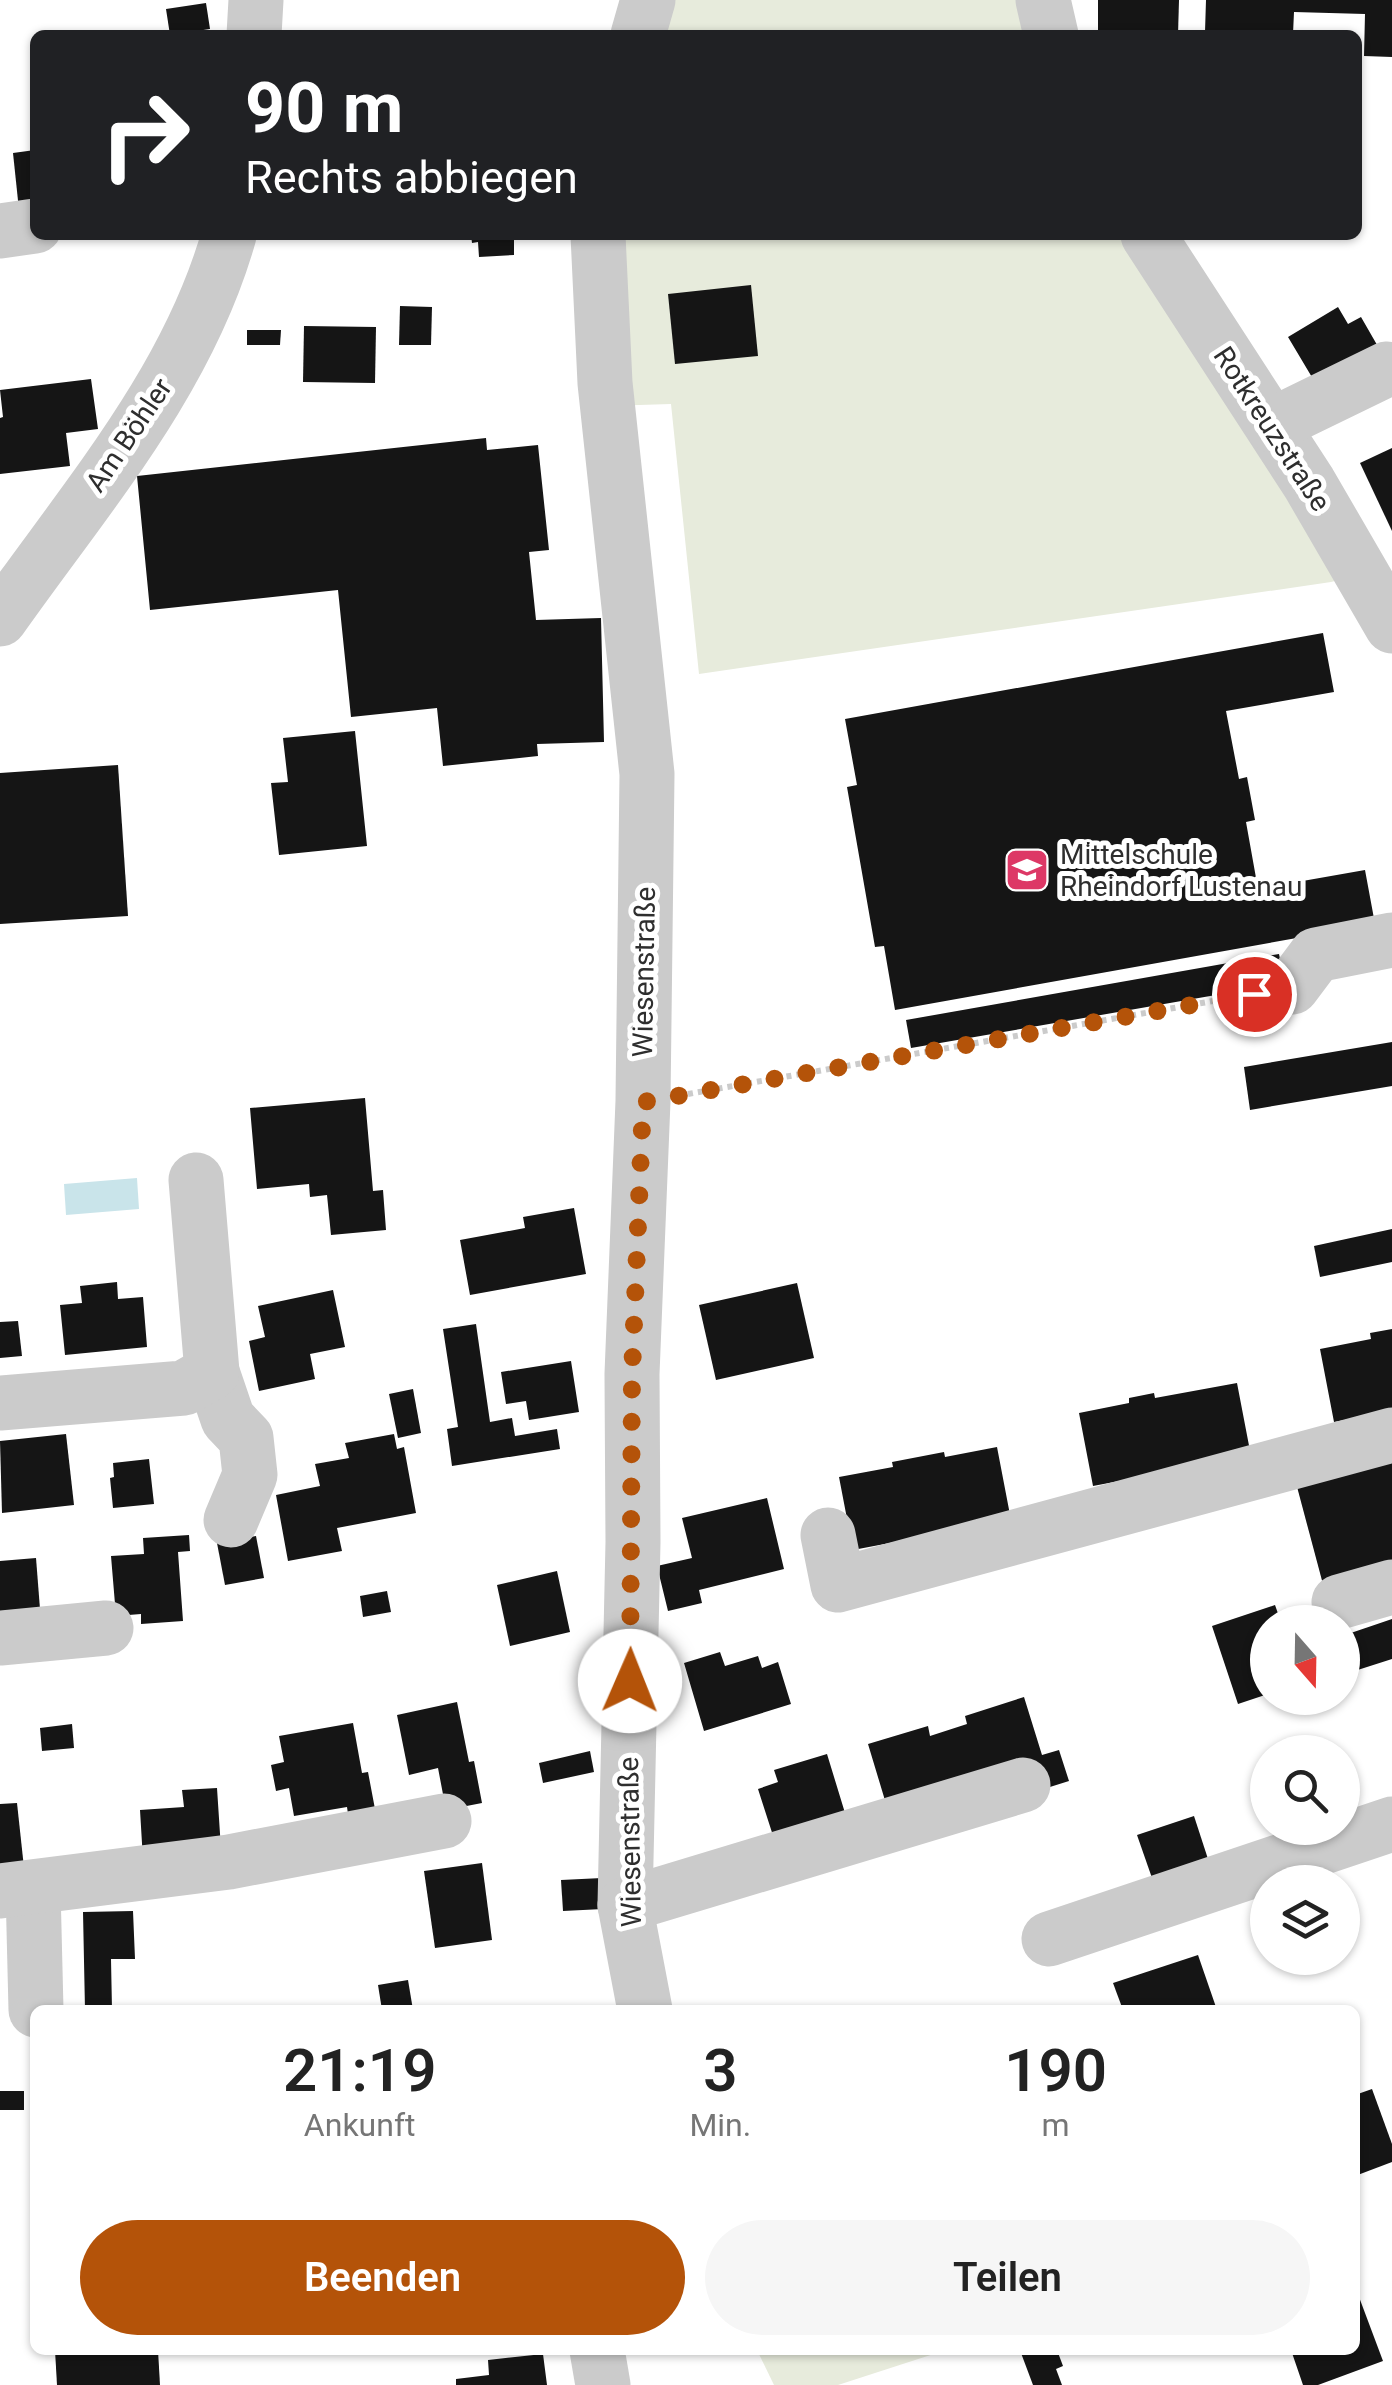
<!DOCTYPE html>
<html lang="de">
<meta charset="utf-8">
<style>
body{margin:0;font-family:Roboto,sans-serif;background:#f6f6f6;color:#222;height:100vh;display:flex;flex-direction:column;font-size:38px;white-space:nowrap}
*{box-sizing:border-box;margin:0}
p{font-size:32px;color:#767676}
.icon{flex:none;width:55px;height:55px;fill:none;stroke:currentColor;stroke-width:2;stroke-linecap:round;stroke-linejoin:round}
.map{position:relative;flex:1;overflow:hidden}
.sheet{position:absolute;left:30px;top:2005px;width:1330px;height:350px;display:flex;flex-direction:column;background:#fff;border-radius:15px;box-shadow:0 2px 8px #0004}
.sheet>*{flex:none}
.banner{position:absolute;left:30px;top:30px;width:1332px;height:210px;border-radius:15px;box-shadow:0 2px 8px #0004;background:#202124;color:#fff;overflow:hidden}
.needle{width:65px;rotate:160deg}
.buttons{position:absolute;left:1250px;top:1605px;display:grid;gap:20px}
.buttons a{display:grid;place-items:center;width:110px;height:110px;border-radius:50%;background:#fff;box-shadow:0 2px 8px #0004;font-size:50px}
.pin{position:absolute;display:grid;place-items:center;width:85px;height:85px;color:#fff;margin:-42px;border:5px solid #fff;border-radius:50%;box-shadow:0 2px 10px #0007}
.me{position:absolute;width:110px;margin:-55px;rotate:1deg;stroke-linejoin:round;filter:drop-shadow(0 0 8px #0008)}
.turn{display:flex;align-items:center;gap:35px;height:210px;padding:0 50px;font-size:45px}
.turn .icon{width:130px;height:130px;stroke-width:2.5}
.turn b{display:block;font-size:70px;line-height:85px}
.eta{display:flex;justify-content:space-evenly;align-items:center;height:170px;text-align:center}
.eta b{font-size:60px;font-weight:600;line-height:70px}
.cta{display:flex;gap:20px;margin-top:auto;padding:20px 50px}
.cta a{flex:1;height:115px;border-radius:60px;background:#b45309;color:#fff;font-size:40px;font-weight:600;line-height:115px;text-align:center}
.cta a+a{background:#f6f6f6;color:#222}
.map>svg:first-child{display:block}
.green{fill:#e7ebdc}
.water{fill:#c9e4ea}
.building{fill:#151515}
.lines{fill:none;stroke-linecap:round;stroke-linejoin:round}
.path{stroke:#cbcbcb;stroke-width:6;stroke-dasharray:5 5;stroke-linecap:butt}
.minor{stroke:#cbcbcb;stroke-width:55}
.route{stroke:#b45309;stroke-width:18;stroke-dasharray:0 32.4}
.labels{text-anchor:middle;dominant-baseline:central;stroke-width:10;stroke-linejoin:round;paint-order:stroke}
.street-label{font-size:28px;fill:#2e2e2e;stroke:#fff}
.poi-label{font-size:28px;fill:#2e2e2e;stroke:#fff;text-anchor:start}
</style>
<div class="map">
<svg width="1392" height="2385" viewBox="0 0 1392 2385">
<rect width="100%" height="100%" fill="#fff"/>
<g class="green">
<path d="M648,0H1043L1051,35H638Z"/>
<path d="M600,235H1148L1363,574L1331,582L699,674L671,404L607,406Z"/>
<path d="M757,2350H946L838,2385H774Z"/>
</g>
<path class="water" d="M137,1178L139,1209L66,1215L64,1184Z"/>
<g class="building">
<path d="M1098,0H1179L1178,35H1098Z"/>
<path d="M1206,0H1392V57L1364,56L1365,14L1294,12L1293,34L1205,32Z"/>
<path d="M206,3L210,29L170,35L166,9Z"/>
<path d="M35,150V208L19,210L13,153Z"/>
<path d="M471,235H551V239L514,240V255L479,257L478,242L472,243Z"/>
<path d="M751,285L758,356L675,364L668,294Z"/>
<path d="M400,306L432,307L431,345H399Z"/>
<path d="M1338,307L1348,324L1361,317L1384,357L1316,384L1288,337Z"/>
<path d="M304,326L376,327L375,383L303,382Z"/>
<path d="M247,330H281L280,345H247Z"/>
<path d="M91,379L98,429L66,433L70,466L0,474V418L3,417L0,390Z"/>
<path d="M486,438L487,450L538,445L549,550L529,552L536,620L601,618L604,742L537,744L538,756L443,766L437,708L351,717L338,590L150,610L137,476Z"/>
<path d="M1392,448V531L1360,463Z"/>
<path d="M1323,633L1334,692L1226,711L1239,779L1247,777L1255,820L1246,822L1258,889L1365,870L1375,924L895,1010L884,946L875,947L847,787L857,785L845,719Z"/>
<path d="M355,731L367,846L279,855L271,783L288,782L283,738Z"/>
<path d="M118,765L128,916L0,924V773Z"/>
<path d="M1279,954L1285,983L911,1048L906,1020Z"/>
<path d="M1392,1042V1086L1250,1110L1244,1067Z"/>
<path d="M365,1098L373,1191L383,1190L386,1230L331,1235L327,1195L310,1197L309,1184L257,1189L250,1108Z"/>
<path d="M574,1208L586,1274L470,1295L460,1240L525,1228L523,1217Z"/>
<path d="M1392,1229V1262L1320,1277L1314,1246Z"/>
<path d="M117,1282L118,1299L143,1297L147,1347L65,1355L60,1305L82,1303L80,1286Z"/>
<path d="M797,1283L814,1358L716,1380L699,1305Z"/>
<path d="M333,1290L345,1347L310,1354L315,1379L259,1391L249,1341L265,1337L258,1306Z"/>
<path d="M18,1321L22,1356L0,1358V1322Z"/>
<path d="M476,1324L490,1422L512,1418L515,1436L557,1429L560,1449L452,1466L447,1429L458,1427L443,1329Z"/>
<path d="M1392,1329V1411L1334,1422L1320,1349L1371,1339L1370,1333Z"/>
<path d="M571,1361L579,1412L529,1420L526,1401L506,1404L501,1372Z"/>
<path d="M1237,1383L1251,1456L1093,1486L1079,1413L1129,1403V1398L1154,1393L1155,1398Z"/>
<path d="M413,1389L421,1433L398,1438L389,1394Z"/>
<path d="M66,1434L74,1505L2,1513L0,1441Z"/>
<path d="M394,1434L397,1449L404,1447L416,1513L337,1528L342,1551L288,1561L276,1495L320,1486L315,1464L349,1458L345,1443Z"/>
<path d="M997,1447L1011,1520L853,1550L839,1477L893,1467L892,1462L944,1452L945,1457Z"/>
<path d="M1392,1457V1569L1324,1588L1296,1483Z"/>
<path d="M149,1459L154,1504L113,1508L110,1478L114,1477L113,1463Z"/>
<path d="M767,1498L784,1569L699,1590L702,1603L668,1611L657,1566L692,1558L682,1518Z"/>
<path d="M189,1535L190,1551L178,1552L183,1621L141,1624V1614L116,1616L111,1556L144,1554L143,1538Z"/>
<path d="M256,1536L264,1578L225,1585L217,1543Z"/>
<path d="M36,1558L41,1622L0,1624V1561Z"/>
<path d="M557,1571L570,1632L510,1646L497,1585Z"/>
<path d="M387,1591L391,1612L363,1617L360,1596Z"/>
<path d="M1275,1605L1281,1622H1268V1694L1238,1704L1212,1626Z"/>
<path d="M1392,1619V1659L1342,1675V1636Z"/>
<path d="M720,1652L725,1666L758,1656L762,1668L778,1662L791,1704L704,1731L684,1663Z"/>
<path d="M1024,1697L1042,1755L1059,1750L1069,1781L1034,1792L887,1807L868,1744L928,1726L930,1736L967,1724L965,1716Z"/>
<path d="M457,1702L469,1762L474,1761L482,1803L446,1810L438,1768L409,1775L397,1715Z"/>
<path d="M353,1723L362,1773L368,1772L375,1809L348,1814L347,1807L294,1816L289,1788L276,1791L271,1765L284,1762L279,1736Z"/>
<path d="M72,1724L74,1748L42,1751L40,1728Z"/>
<path d="M590,1751L594,1772L543,1783L539,1763Z"/>
<path d="M827,1754L849,1826L777,1848L758,1789L778,1782L774,1770Z"/>
<path d="M217,1788L221,1849L143,1860L140,1810L184,1807L182,1790Z"/>
<path d="M17,1803L25,1877L0,1880V1804Z"/>
<path d="M1194,1816L1208,1859L1152,1878L1137,1835Z"/>
<path d="M482,1863L492,1940L435,1948L424,1871Z"/>
<path d="M602,1878L603,1909L563,1911L561,1880Z"/>
<path d="M133,1911L135,1959H111L112,2010H85L83,1912Z"/>
<path d="M1198,1955L1217,2010H1123L1113,1983Z"/>
<path d="M408,1980L413,2010H382L378,1985Z"/>
<path d="M1372,2089L1392,2144V2162L1355,2176V2095Z"/>
<rect x="0" y="2091" width="24" height="19"/>
<path d="M1359,2297L1383,2361L1318,2385H1303L1291,2350H1355V2298Z"/>
<path d="M55,2350H158L160,2385H57Z"/>
<path d="M1028,2350H1057L1063,2366L1056,2369L1062,2385H1033L1021,2353Z"/>
<path d="M543,2354L547,2385H456V2379L489,2375L488,2360Z"/>
</g>
<g class="lines">
<path class="path" d="M688,1094L1247,995"/>
<g class="minor">
<path d="M1043,0L1051,35"/>
<path d="M254,35L256,0"/>
<path d="M638,35L648,0"/>
<path d="M0,231L35,226"/>
<path d="M598,235L605,383L647,774L643,1101L632,1374L633,1542L625,1905L645,2010"/>
<path d="M1148,235L1309,483L1392,626"/>
<path d="M1272,425L1387,369"/>
<path d="M0,619C86,497 188,381 229,235"/>
<path d="M1292,987L1316,955L1392,940"/>
<path d="M212,1372L228,1419L246,1438L250,1475L231,1520"/>
<path d="M0,1403L184,1388L212,1372L196,1180"/>
<path d="M828,1535L838,1585L1392,1435"/>
<path d="M1339,1602L1392,1587"/>
<path d="M0,1638L106,1628"/>
<path d="M33,1888L36,2010"/>
<path d="M0,1891L229,1862L444,1821"/>
<path d="M625,1905L1023,1785"/>
<path d="M1049,1939L1392,1824"/>
<path d="M597,2350L603,2385"/>
</g>
</g>
<g class="lines">
<path class="route" d="M630,1681L632,1374L643,1102L1254,994"/>
</g>
<defs>
<symbol id="school-square" viewBox="-11 -11 22 22"><rect x="-9" y="-9" width="18" height="18" rx="4" fill="#dd3866" stroke="#fff"/><path d="M0-5L7-2L0 1L-7-2ZM-4 1L0 2.5L4 1V4Q0 6-4 4Z" fill="#fff"/></symbol>
</defs>
<g fill-rule="evenodd">
<use href="#school-square" x="1002" y="845" width="50" height="50"/>
</g>
<g class="labels">
<g class="street-label">
<text transform="translate(1272 429) rotate(57)">Rotkreuzstraße</text>
<text transform="translate(129 435) rotate(-56)">Am Böhler</text>
<text transform="translate(644 972) rotate(-89)">Wiesenstraße</text>
<text transform="translate(630 1842) rotate(-91)">Wiesenstraße</text>
</g>
<g class="poi-label">
<text x="1060" y="854">Mittelschule<tspan x="1060" dy="32">Rheindorf Lustenau</tspan></text>
</g>
</g>
</svg>
<div class="buttons">
<a><svg class="needle" viewBox="-14 -14 28 28"><path d="M0-13l5 13h-10z" fill="#e53935"/><path d="M0 13l5-13h-10z" fill="#767676"/></svg></a>
<a><svg class="icon" aria-label="search" viewBox="0 0 24 24"><circle cx="10" cy="10" r="6"/><path d="M15 15l6 6"/></svg></a>
<a><svg class="icon" aria-label="layers" viewBox="0 0 24 24"><path d="M12 4l9 5-9 5-9-5zM3 14l9 5 9-5"/></svg></a>
</div>
<div class="pin" style="left:1254px;top:994px;background:#d93025"><svg class="icon" aria-label="arrive" viewBox="0 0 24 24"><path d="M6 21V4h12l-3 4 3 4H6"/></svg></div>
<svg class="me" style="left:630px;top:1681px" viewBox="-20 -20 40 40"><circle r="19" fill="#fff"/><path d="M0-13L10 11 0 6-10 11z" fill="#b45309"/></svg>
<div class="banner">
<div class="turn"><svg class="icon" aria-label="right" viewBox="0 0 24 24"><path d="M7 20v-9h11M14 6l5 5-5 5"/></svg><div><b>90 m</b>Rechts abbiegen</div></div>
</div>
<section class="sheet">
<div class="eta">
<div><b>21:19</b><p>Ankunft</p></div>
<div><b>3</b><p>Min.</p></div>
<div><b>190</b><p>m</p></div>
</div>
<div class="cta"><a>Beenden</a><a>Teilen</a></div>
</section>
</div>
